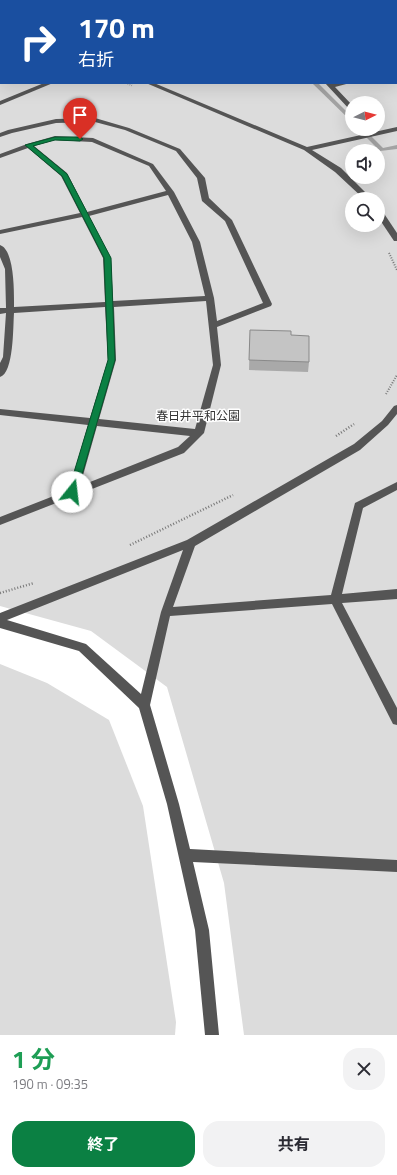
<!DOCTYPE html>
<html lang="ja">
<meta charset="utf-8">
<style>
body{margin:0;font-family:"Titillium Web","Noto Sans JP",sans-serif;background:#f2f2f3;color:#2b2b33;height:100vh;display:flex;flex-direction:column;font-size:15px;white-space:nowrap}
*{box-sizing:border-box;margin:0}
p{font-size:13px;color:#7c7c81}
.icon{flex:none;width:22px;height:22px;fill:none;stroke:currentColor;stroke-width:2;stroke-linecap:round;stroke-linejoin:round}
.map{position:relative;height:1035px;overflow:hidden}
.drawer{display:flex;flex-direction:column;background:#fff;flex:1}
.drawer>*{flex:none}
.top-card{position:absolute;left:0px;top:0px;width:397px;height:84px;box-shadow:0 4px 16px #0002;background:#1a4fa0;color:#fff;overflow:hidden}
.needle{width:26px;rotate:84deg}
.buttons{position:absolute;left:345px;top:96px;display:grid;gap:8px}
.buttons a{display:grid;place-items:center;width:40px;height:40px;border-radius:50%;background:#fff;box-shadow:0 4px 16px #0002;font-size:20px}
.pin{position:absolute;display:grid;place-items:center;width:34px;height:34px;color:#fff;margin:-41px -17px;border-radius:50% 50% 50% 0;rotate:-45deg;box-shadow:0 0 4px #0007}
.pin .icon{rotate:45deg}
.me{position:absolute;width:44px;margin:-22px;rotate:16deg;stroke-linejoin:round;filter:drop-shadow(0 0 3px #0008)}
.turn{display:flex;align-items:center;gap:14px;height:84px;padding:0 12px;font-size:18px}
.turn .icon{width:52px;height:52px;stroke-width:2.5}
.turn b{display:block;font-size:28px;line-height:34px}
.round{display:grid;place-items:center;flex:none;width:42px;height:42px;border-radius:16px;background:#f2f2f3}
.overview{display:flex;align-items:center;justify-content:space-between;height:68px;padding:0 12px}
h1{font-size:24px;font-weight:700;line-height:30px;color:#1e9e55}
.action{display:flex;gap:8px;margin-top:auto;padding:8px 12px}
.action a{flex:1;height:46px;border-radius:16px;background:#0b8043;color:#fff;font-size:16px;font-weight:700;line-height:46px;text-align:center}
.action a+a{background:#f2f2f3;color:#2b2b33}
.map>svg:first-child{display:block}
.green{fill:#dcdcdc;fill-rule:evenodd}
.lines{fill:none;stroke-linecap:round;stroke-linejoin:round}
.stream{fill:#a3a3a3;fill-rule:evenodd}
.path-far2{stroke:#777;stroke-width:1.5;stroke-dasharray:0.5 1.5;stroke-linecap:butt}
.path-far1{stroke:#777;stroke-width:2;stroke-dasharray:1 1.5;stroke-linecap:butt}
.path{stroke:#777;stroke-width:2.5;stroke-dasharray:1 2;stroke-linecap:butt}
.minor{fill:#555;fill-rule:evenodd}
.wall{fill:#a9a9a9}
.building{fill:#c4c4c4;stroke:#898989}
.route{fill:#0b8043;stroke:#07532c}
.labels{text-anchor:middle;dominant-baseline:central;stroke-width:3;stroke-linejoin:round;paint-order:stroke}
.park-label{font-size:12px;fill:#333;stroke:#fff}
</style>
<div class="map">
<svg width="397" height="1035" viewBox="0 0 397 1035">
<rect width="100%" height="100%" fill="#fff"/>
<g class="green">
<path d="M0,0H360L1,1V83H396L397,16V1035H244L224,883L167,687L91,631L0,606ZM352,103H378V129H352ZM352,151H378V177H352ZM352,199H378V225H352Z"/>
<path d="M0,664L47,683L109,720L143,806L176,1022L175,1035H0Z"/>
</g>
<g class="lines">
<g class="stream">
<path d="M171,0H177L178,1H172Z"/>
<path d="M312,83H318L352,117V122Z"/>
<path d="M358,129H364L383,148L397,145V149L380,151Z"/>
</g>
<path class="path-far2" d="M126,83L133,86"/>
<g class="path-far1">
<path d="M389,253L397,270"/>
<path d="M386,394L397,375"/>
</g>
<g class="path">
<path d="M336,436L354,424"/>
<path d="M130,545L233,495"/>
<path d="M0,593L34,583"/>
</g>
<g class="minor">
<rect x="126" y="0" width="6" height="1"/>
<path d="M210,0H217L218,1H211Z"/>
<path d="M304,0H314L315,1H305Z"/>
<rect x="0" y="13" width="1" height="4"/>
<rect x="0" y="21" width="1" height="4"/>
<path d="M396,70H397L396,75Z"/>
<path d="M44,83H53L0,105V101Z"/>
<path d="M146,83H154L307,147L397,127V131L312,150L341,168L372,199H364L335,172L304,150Z"/>
<path d="M325,83H350L335,87L352,105V111L350,110Z"/>
<path d="M95,118L129,128L180,149L205,178L209,198L232,220L272,304L271,306L217,327L221,365L204,433L184,453L0,525V517L69,490L88,425L0,415V409L90,418L108,360L105,307L14,313C13,326 14,373 0,377V363L3,357L6,313L0,314V308H6L5,269L0,257V245C15,250 14,294 14,307L105,302L103,258L82,217L0,234V230L80,213L61,176L28,148L0,158V154L27,144L55,136L93,138L153,164L174,192L200,242L214,298L217,321L263,303L225,221L202,201L197,178L176,151L125,130L95,122L56,123L12,133L0,137V133L8,130L56,119ZM55,140L92,142L149,166L166,191L87,212L67,173L34,146ZM168,195L192,242L205,296L113,301L111,258L89,216ZM206,301L213,365L195,429L99,419L116,360L114,307ZM97,426L190,436L178,447L80,486Z"/>
<path d="M378,209H381L397,233V241H394L378,217Z"/>
<path d="M397,405V414L388,425L360,450L195,546L173,607L331,595L355,503L397,482V490L363,508L342,594L397,589V599L342,603L397,708V725L393,724L332,604L170,616L150,705L179,804L190,849L397,860V872L193,862L209,930L219,1035H205L195,930L167,804L139,708L79,651L0,628V613L187,540L354,444L382,421L394,406ZM183,550L161,612L141,694L86,644L7,620Z"/>
</g>
</g>
<path class="wall" d="M250,330L291,335L309,362L308,372L249,370Z"/>
<path class="building" d="M250,330L291,331V335L309,336V362L249,360Z"/>
<path class="route" d="M55,137H80L83,139L80,141L55,140L33,146L67,174L111,258L115,360L77,492L72,496L68,492L108,360L104,258L62,176L25,145Z"/>
<g class="labels">
<g class="park-label">
<text x="198" y="415">春日井平和公園</text>
</g>
</g>
</svg>
<div class="buttons">
<a><svg class="needle" viewBox="-14 -14 28 28"><path d="M0-13l5 13h-10z" fill="#e53935"/><path d="M0 13l5-13h-10z" fill="#7c7c81"/></svg></a>
<a><svg class="icon" aria-label="sound" viewBox="0 0 24 24"><path d="M4 9h4l5-4v14l-5-4H4zM17 9q2 3 0 6"/></svg></a>
<a><svg class="icon" aria-label="search" viewBox="0 0 24 24"><circle cx="10" cy="10" r="6"/><path d="M15 15l6 6"/></svg></a>
</div>
<div class="pin" style="left:80px;top:139px;background:#d93025"><svg class="icon" aria-label="arrive" viewBox="0 0 24 24"><path d="M6 21V4h12l-3 4 3 4H6"/></svg></div>
<svg class="me" style="left:72px;top:492px" viewBox="-20 -20 40 40"><circle r="19" fill="#fff"/><path d="M0-13L10 11 0 6-10 11z" fill="#0b8043"/></svg>
<div class="top-card">
<div class="turn"><svg class="icon" aria-label="right" viewBox="0 0 24 24"><path d="M7 20v-9h11M14 6l5 5-5 5"/></svg><div><b>170 m</b>右折</div></div>
</div>
</div>
<section class="drawer">
<div class="overview"><div><h1>1 分</h1><p>190 m · 09:35</p></div><a class="round"><svg class="icon" aria-label="close" viewBox="0 0 24 24"><path d="M6 6l12 12M18 6L6 18"/></svg></a></div>
<div class="action"><a>終了</a><a>共有</a></div>
</section>
